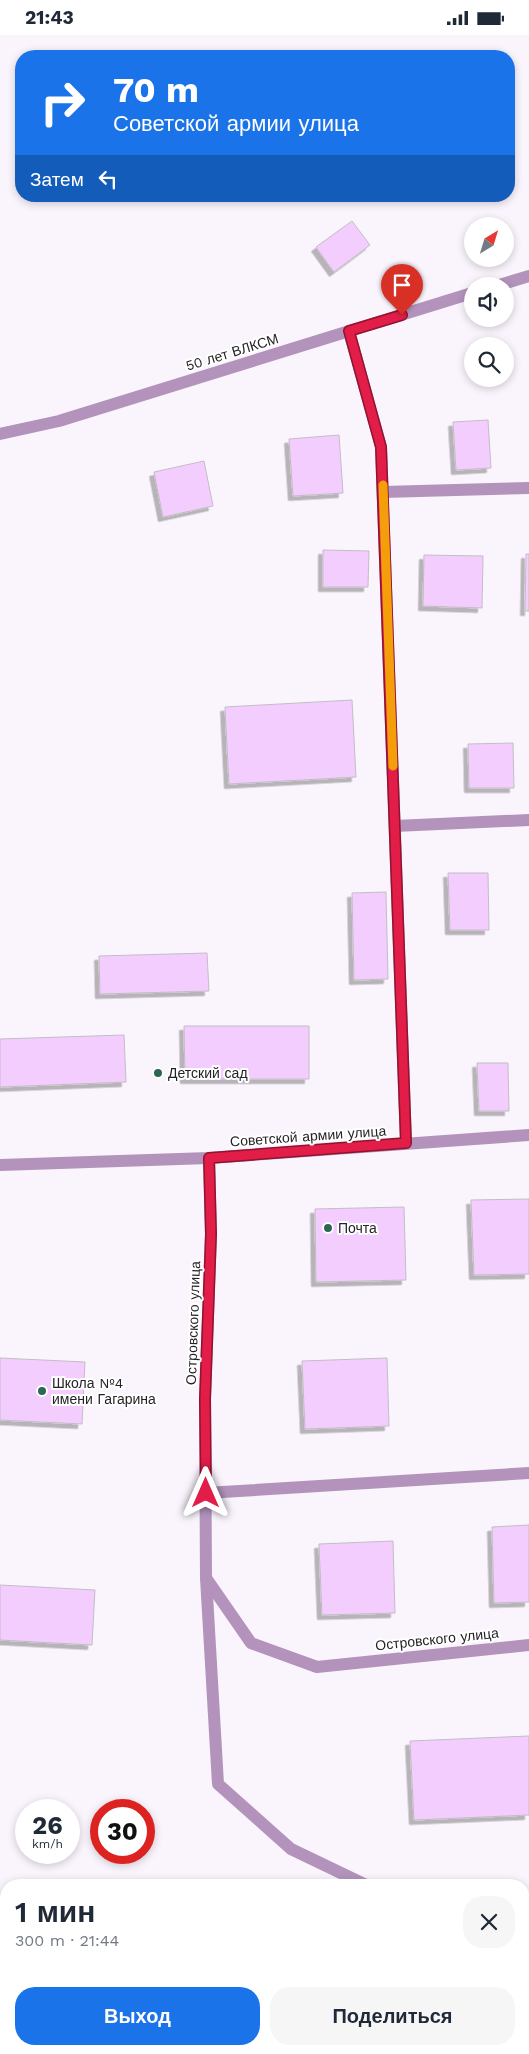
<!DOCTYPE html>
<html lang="ru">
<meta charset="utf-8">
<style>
body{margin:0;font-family:"Work Sans",sans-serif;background:#f6f6f7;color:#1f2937;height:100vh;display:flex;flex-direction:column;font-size:19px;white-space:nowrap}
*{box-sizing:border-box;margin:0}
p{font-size:16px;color:#747a83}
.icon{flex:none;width:28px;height:28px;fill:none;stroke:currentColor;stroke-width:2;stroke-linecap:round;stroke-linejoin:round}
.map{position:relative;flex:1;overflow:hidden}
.sheet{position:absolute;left:0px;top:1844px;width:530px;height:176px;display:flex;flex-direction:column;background:#fff;border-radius:20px 20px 0 0;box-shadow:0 2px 8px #0003}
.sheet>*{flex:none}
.top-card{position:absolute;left:15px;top:15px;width:500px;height:152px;border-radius:20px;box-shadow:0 2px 8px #0003;background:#1a73e8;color:#fff;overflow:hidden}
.needle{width:32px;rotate:38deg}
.tools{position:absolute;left:464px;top:182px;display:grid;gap:10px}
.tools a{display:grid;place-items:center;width:50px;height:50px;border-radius:50%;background:#fff;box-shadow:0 2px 8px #0003;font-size:25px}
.speed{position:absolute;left:15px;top:1764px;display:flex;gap:10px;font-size:25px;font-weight:700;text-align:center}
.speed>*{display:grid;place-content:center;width:65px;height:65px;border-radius:50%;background:#fff;box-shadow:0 2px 8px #0003;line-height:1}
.speed small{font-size:12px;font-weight:400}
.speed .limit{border:8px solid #d22;background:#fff;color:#111}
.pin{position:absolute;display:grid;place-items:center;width:42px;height:42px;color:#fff;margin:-51px -21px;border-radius:50% 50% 50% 0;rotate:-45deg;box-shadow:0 0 5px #0007}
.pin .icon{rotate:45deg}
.me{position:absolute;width:55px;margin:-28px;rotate:0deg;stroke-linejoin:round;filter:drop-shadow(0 0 4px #0008)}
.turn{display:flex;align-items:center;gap:18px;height:105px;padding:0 15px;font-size:22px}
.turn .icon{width:65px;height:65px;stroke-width:2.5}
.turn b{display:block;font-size:35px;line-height:42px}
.then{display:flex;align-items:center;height:48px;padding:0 15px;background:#0003;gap:10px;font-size:19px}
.round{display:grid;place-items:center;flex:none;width:52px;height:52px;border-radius:20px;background:#f6f6f7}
.overview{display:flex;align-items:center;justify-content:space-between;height:85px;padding:0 15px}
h1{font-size:30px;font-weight:600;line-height:38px}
.action{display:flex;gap:10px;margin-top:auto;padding:10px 15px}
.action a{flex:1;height:58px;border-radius:20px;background:#1a73e8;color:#fff;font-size:20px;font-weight:600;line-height:58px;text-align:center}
.action a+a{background:#f6f6f7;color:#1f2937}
.status{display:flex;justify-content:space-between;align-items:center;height:35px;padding:0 25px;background:#fff;direction:ltr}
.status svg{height:14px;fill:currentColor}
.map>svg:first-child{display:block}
.building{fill:#f3cdfd;stroke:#c3bdc5;filter:url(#shadow)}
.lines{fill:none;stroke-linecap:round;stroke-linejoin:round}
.minor{stroke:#b393bc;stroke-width:12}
.route-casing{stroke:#92132f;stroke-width:12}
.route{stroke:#e11d48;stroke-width:9}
.slow{stroke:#f59e0b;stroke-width:9}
.poi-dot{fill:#2b6752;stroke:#fff;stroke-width:2}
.labels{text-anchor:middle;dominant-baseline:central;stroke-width:4;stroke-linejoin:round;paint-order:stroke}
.street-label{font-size:14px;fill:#262326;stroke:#fff}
.poi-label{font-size:14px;fill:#262326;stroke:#fff;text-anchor:start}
</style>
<div class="status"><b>21:43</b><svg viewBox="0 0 49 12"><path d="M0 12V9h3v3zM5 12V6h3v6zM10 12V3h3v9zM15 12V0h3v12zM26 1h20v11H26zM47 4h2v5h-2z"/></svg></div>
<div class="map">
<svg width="529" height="2019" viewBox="0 0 529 2019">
<defs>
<filter id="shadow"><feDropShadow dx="-4.5" dy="4.5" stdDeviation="0" flood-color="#0004"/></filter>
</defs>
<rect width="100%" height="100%" fill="#faf4fc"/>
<g class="building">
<path d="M352,186L370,210L334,237L316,212Z"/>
<path d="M488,385L491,433L456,435L453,387Z"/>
<path d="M339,400L343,458L293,461L289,404Z"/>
<path d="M204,426L213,471L163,482L154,437Z"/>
<path d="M323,515L369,516L368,552H323Z"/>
<path d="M526,519H529V576H525Z"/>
<path d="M424,520L483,521L482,573L423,571Z"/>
<path d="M352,665L356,742L229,749L225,672Z"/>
<path d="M513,708L514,753H469L468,709Z"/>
<path d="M448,838H488L489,895H450Z"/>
<path d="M386,857L388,944L354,945L352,858Z"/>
<path d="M207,918L209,956L100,959L99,921Z"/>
<path d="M184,991H309V1044H185Z"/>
<path d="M124,1000L126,1047L0,1052V1004Z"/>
<path d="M477,1028H508L509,1076H479Z"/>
<path d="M529,1164V1239L474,1240L471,1165Z"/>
<path d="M404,1172L406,1245L316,1247L315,1174Z"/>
<path d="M0,1323L85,1327L82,1389L0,1385Z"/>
<path d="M387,1323L389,1391L305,1394L302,1326Z"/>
<path d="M529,1490V1567L494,1568L492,1492Z"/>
<path d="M393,1506L395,1578L322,1580L319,1509Z"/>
<path d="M0,1550L95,1555L92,1610L0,1605Z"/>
<path d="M529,1701V1780L414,1785L410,1706Z"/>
</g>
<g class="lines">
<g class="minor">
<path d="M496,251L529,241"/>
<path d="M349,296L381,412L406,1108"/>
<path d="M0,399L59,386L472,258"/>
<path d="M383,457L529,453"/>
<path d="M395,791L529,785"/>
<path d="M209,1123L211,1199L205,1364L206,1543L251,1608L317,1632L529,1610"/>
<path d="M0,1130L209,1123L529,1100"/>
<path d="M206,1458L529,1438"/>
<path d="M206,1543L218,1749L291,1814L366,1850"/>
<path d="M524,1905L529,1906"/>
</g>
</g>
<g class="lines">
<defs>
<path id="route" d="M206,1458L205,1364L211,1199L209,1123L406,1108L381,412L349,296L402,280"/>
</defs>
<use href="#route" class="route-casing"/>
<use href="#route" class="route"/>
<path class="slow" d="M383,450L393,731"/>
</g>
<g class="poi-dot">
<circle cx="158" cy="1038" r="5"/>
<circle cx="328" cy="1193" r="5"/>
<circle cx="42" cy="1356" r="5"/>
</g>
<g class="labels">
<g class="street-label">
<text transform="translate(232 317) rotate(-17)">50 лет ВЛКСМ</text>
<text transform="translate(308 1101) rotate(-4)">Советской армии улица</text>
<text transform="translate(193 1288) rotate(-88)">Островского улица</text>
<text transform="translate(437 1604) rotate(-6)">Островского улица</text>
</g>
<g class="poi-label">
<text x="168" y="1038">Детский сад</text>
<text x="338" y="1193">Почта</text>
<text x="52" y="1348">Школа №4<tspan x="52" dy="16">имени Гагарина</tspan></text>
</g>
</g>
</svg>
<div class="tools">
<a><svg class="needle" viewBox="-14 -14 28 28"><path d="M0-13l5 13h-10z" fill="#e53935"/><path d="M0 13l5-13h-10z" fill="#747a83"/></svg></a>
<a><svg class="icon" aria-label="sound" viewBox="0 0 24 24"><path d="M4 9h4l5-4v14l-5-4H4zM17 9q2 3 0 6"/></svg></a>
<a><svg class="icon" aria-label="search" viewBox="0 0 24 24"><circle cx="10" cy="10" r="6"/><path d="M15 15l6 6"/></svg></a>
</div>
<div class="speed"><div>26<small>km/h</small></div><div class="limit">30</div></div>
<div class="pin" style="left:402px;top:280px;background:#d93025"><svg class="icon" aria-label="arrive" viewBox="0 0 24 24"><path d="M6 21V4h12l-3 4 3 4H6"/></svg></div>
<svg class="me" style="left:206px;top:1458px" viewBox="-20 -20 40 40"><path d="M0-17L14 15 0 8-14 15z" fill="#e11d48" stroke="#fff" stroke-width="4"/></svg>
<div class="top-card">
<div class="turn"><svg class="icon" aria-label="right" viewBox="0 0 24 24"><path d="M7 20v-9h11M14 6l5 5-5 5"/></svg><div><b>70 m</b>Советской армии улица</div></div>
<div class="then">Затем<svg class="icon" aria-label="left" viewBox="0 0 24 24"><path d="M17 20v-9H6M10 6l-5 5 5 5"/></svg></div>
</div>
<section class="sheet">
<div class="overview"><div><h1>1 мин</h1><p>300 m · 21:44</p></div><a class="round"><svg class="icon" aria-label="close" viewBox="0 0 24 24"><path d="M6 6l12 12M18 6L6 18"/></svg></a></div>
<div class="action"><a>Выход</a><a>Поделиться</a></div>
</section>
</div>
